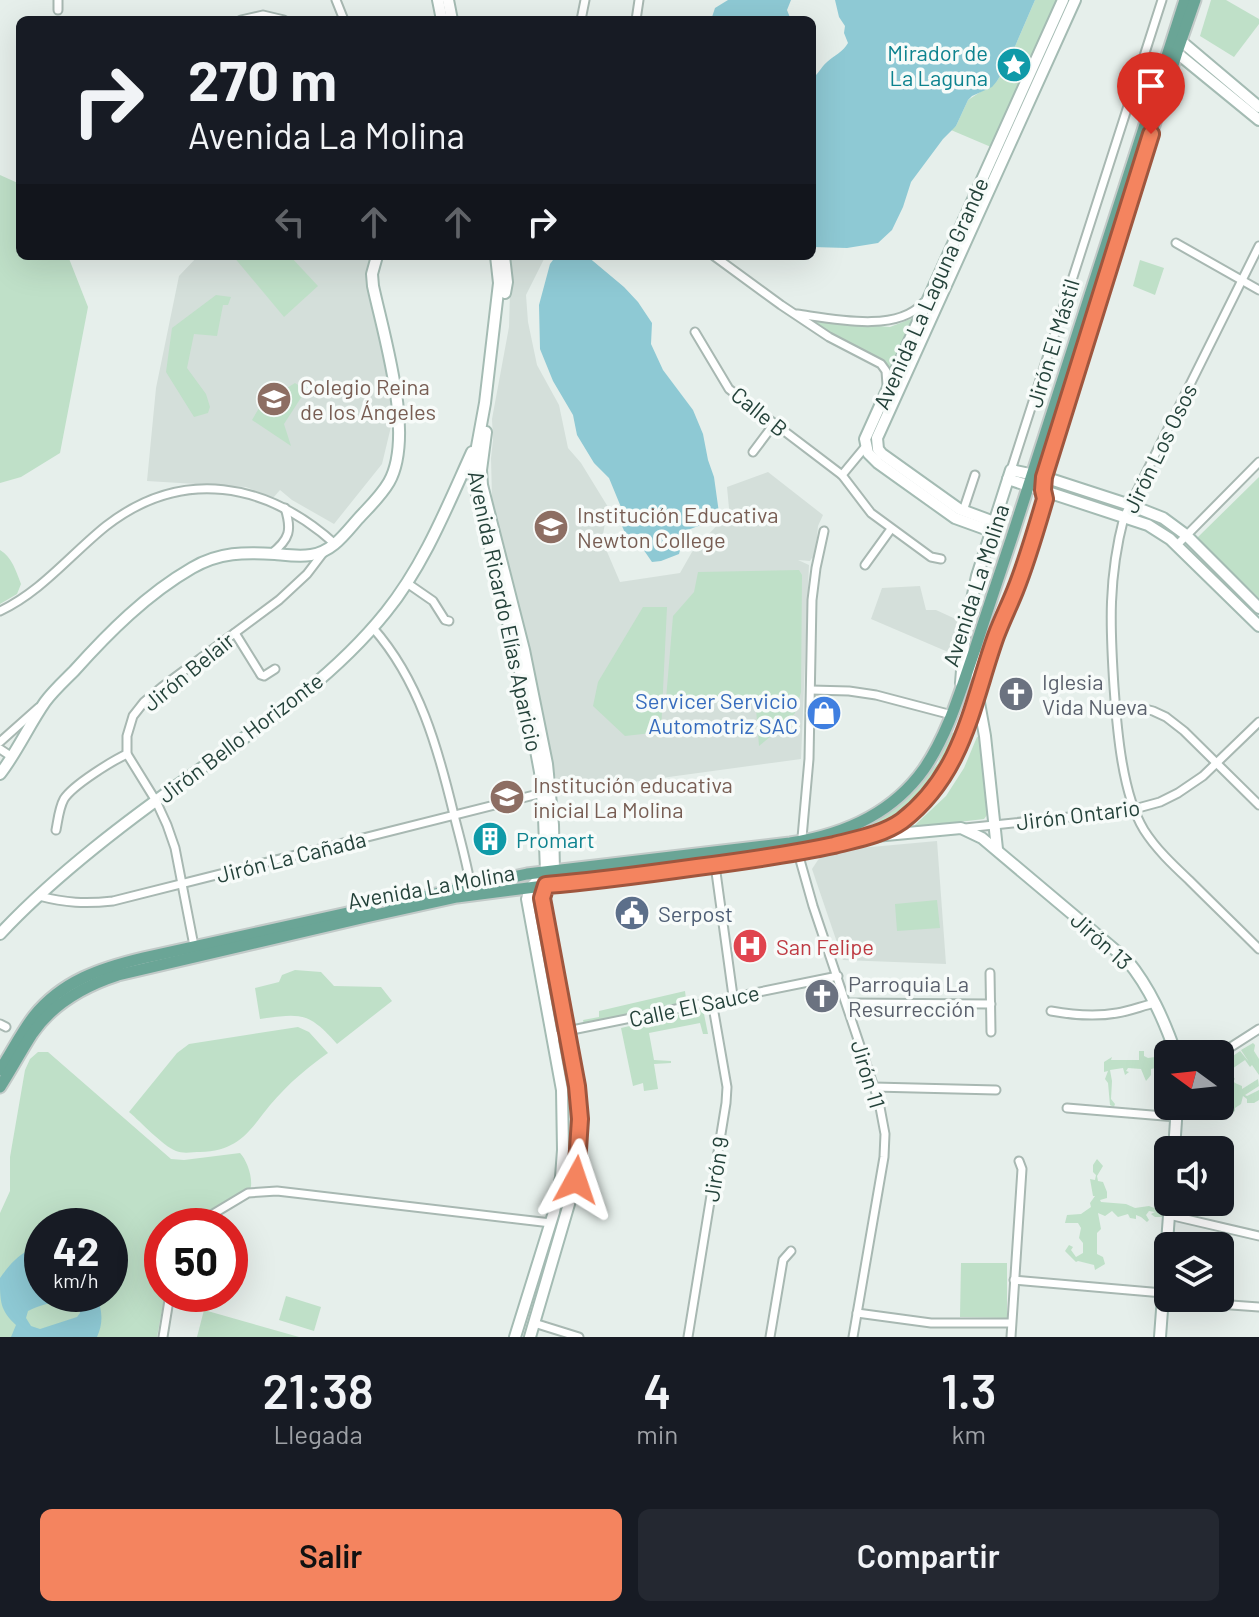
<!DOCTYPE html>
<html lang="es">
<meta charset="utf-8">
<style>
body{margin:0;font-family:Barlow,sans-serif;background:#242831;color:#f1f3f6;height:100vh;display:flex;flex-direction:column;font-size:30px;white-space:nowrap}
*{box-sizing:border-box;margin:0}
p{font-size:26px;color:#9ea1a6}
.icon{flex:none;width:44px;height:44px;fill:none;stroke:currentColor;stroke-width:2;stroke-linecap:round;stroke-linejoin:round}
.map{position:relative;height:1337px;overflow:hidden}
.panel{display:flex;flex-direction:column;background:#171b24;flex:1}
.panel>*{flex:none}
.top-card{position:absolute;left:16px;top:16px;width:800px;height:244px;border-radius:12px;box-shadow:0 8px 32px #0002;background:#171b24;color:#f1f3f6;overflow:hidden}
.needle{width:52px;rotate:285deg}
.controls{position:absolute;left:1154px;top:1040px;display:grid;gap:16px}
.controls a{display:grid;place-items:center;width:80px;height:80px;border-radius:12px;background:#171b24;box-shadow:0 8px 32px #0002;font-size:40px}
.speed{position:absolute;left:24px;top:1208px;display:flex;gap:16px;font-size:40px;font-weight:700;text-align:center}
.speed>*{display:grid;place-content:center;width:104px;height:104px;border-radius:50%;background:#171b24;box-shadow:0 8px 32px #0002;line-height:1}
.speed small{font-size:20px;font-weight:400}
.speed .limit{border:12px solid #d22;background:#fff;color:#111}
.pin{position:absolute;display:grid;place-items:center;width:68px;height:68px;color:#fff;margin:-82px -34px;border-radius:50% 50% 50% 0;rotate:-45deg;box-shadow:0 0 8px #0007}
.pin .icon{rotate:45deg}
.me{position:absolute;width:88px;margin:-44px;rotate:5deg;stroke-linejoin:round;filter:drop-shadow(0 0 6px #0008)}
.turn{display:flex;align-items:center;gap:28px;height:168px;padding:0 40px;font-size:36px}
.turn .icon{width:104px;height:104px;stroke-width:2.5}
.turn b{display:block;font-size:56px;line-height:68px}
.lanes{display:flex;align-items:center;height:76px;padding:0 40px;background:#0003;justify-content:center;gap:40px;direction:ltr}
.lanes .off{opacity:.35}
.eta{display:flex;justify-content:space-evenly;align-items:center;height:136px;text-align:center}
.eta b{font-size:48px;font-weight:600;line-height:56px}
.primary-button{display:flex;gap:16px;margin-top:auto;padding:16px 40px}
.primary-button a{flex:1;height:92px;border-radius:12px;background:#f4845f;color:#111;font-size:32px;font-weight:600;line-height:92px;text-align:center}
.primary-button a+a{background:#242831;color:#f1f3f6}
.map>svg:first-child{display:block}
.built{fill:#d4dfda}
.green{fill:#bfe0c8;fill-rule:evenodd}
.water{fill:#8ec9d4;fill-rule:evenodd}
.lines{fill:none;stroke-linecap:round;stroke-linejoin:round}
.street-casing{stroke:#a8b8b2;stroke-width:11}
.secondary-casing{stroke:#a4bbb3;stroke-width:14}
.primary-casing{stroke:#c2cac8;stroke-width:15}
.street{stroke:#fff;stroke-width:7}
.secondary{stroke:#fff;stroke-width:10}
.primary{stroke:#6aa596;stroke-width:11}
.route-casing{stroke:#9f563e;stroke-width:20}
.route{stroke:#f4845f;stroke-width:14}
.labels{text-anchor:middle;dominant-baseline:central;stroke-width:7;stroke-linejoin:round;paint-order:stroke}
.culture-label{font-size:22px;fill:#0d838f;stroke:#f7fbf9;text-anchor:end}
.street-label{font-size:22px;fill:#24423a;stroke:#f7fbf9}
.education-label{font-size:22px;fill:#785e54;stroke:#f7fbf9;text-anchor:start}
.worship-label{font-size:22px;fill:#5b616d;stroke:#f7fbf9;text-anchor:start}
.shop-label{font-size:22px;fill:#366cbe;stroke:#f7fbf9;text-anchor:end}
.service-label{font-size:22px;fill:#4e5e75;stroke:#f7fbf9;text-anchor:start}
.health-label{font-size:22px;fill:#be3a42;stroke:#f7fbf9;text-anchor:start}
</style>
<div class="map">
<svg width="1259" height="1337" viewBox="0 0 1259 1337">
<rect width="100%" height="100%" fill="#e6efeb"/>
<g class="built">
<path d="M198,256H372L368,272L395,410L382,464L334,524L292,500L280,490L273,498L246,487L147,481L156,388L179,276Z"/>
<path d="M511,256L545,257L526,295L528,322L537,365L559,405L568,448L581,463L608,507L602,540L620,582L680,573L692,552L722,520L730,519L727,487L768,472L823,515L818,526L815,559L812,558L810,561L798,560L809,565L801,759L559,792L492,498L491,458L493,440L492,419L509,327Z"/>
<path d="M920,586L926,610H936L960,621L948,652L871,619L882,588Z"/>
<path d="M937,841L946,964L843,960L812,869L818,860L827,851Z"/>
</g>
<g class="green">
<path d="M1035,0H1059L991,147L951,130L956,126L968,100L997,81L1007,65Z"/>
<path d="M1211,0H1226L1259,19V24L1234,57L1200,36Z"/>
<path d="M0,175L20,184V256H68L88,307L60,453L21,477L0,483Z"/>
<path d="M233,256H290L318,286L284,317Z"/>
<path d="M1140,260L1164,268L1155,295L1133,286Z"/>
<path d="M216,295L231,297L228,305H223L217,336L194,334L187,368L206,394L210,407L208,413L194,417L166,372L172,328Z"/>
<path d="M913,318L889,372L874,355L852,346L809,320L890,327Z"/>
<path d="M295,383L306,390L284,424L291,446L252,420L262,403Z"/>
<path d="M1259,477V598L1197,538Z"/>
<path d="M0,550C12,557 16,571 21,584L17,594L0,604Z"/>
<path d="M799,570L802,575L801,692L795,713L787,723L759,746L755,696L666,699L673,616L694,592L698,572Z"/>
<path d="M643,607H667L661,732L625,736L593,706L598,682Z"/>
<path d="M956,732L951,753L914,804L894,822L869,831L866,827L919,785L938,763L949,734Z"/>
<path d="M980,736L987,815L984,819L916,827L915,825L946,796L964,768L977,737Z"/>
<path d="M937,900L940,928L897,931L895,904Z"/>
<path d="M532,904H538L563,1028L560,1029L556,1033Z"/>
<path d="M295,970L321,972L334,986L381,987L392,1001L337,1044C309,1012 301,1013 260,1019L255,988L279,982L282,975Z"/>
<path d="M685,991L686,999L684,1003L584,1025L583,1020L599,1017V1011Z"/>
<path d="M703,1009L708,1034H703L700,1023L649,1033L654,1060L671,1061V1063L654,1064L658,1089L644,1091L643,1083L633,1086L621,1028Z"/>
<path d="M298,1027L309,1032L328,1053C311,1065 295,1078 281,1093C253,1121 247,1151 200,1152C193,1152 183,1154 176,1151C163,1146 141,1122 129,1112L177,1053L189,1044Z"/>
<path d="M1253,1043L1255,1045L1254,1051L1259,1059V1075L1252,1065L1250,1067L1245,1060L1229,1071L1235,1079L1233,1081L1235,1083L1242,1086V1089L1258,1079L1259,1086L1245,1095L1247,1096L1259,1090V1100L1254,1103H1247V1099L1243,1096L1241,1104L1235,1108V1111L1225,1117L1220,1116V1113L1227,1110L1228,1102L1222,1100L1220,1102V1094L1228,1088L1223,1079L1220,1081V1077L1224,1075L1220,1065L1240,1051L1249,1062L1241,1050Z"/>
<path d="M1164,1050H1170L1172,1054H1168V1076V1072L1162,1071L1160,1067L1151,1069V1075L1146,1081L1141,1069L1128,1068L1126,1071L1129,1072L1125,1075L1123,1068L1110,1070L1112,1081L1111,1099L1115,1104L1114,1107L1110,1105L1108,1083L1105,1079L1108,1071L1104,1072V1062L1112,1057L1111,1060H1139V1051H1144V1056L1148,1058L1162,1056Z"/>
<path d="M38,1052H48L171,1159L184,1160L240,1153C247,1160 254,1180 250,1190L212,1209L188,1226H162V1294H165L157,1337H0V1213L10,1191V1157L25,1070L30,1059ZM42,1226H110V1294H42Z"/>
<path d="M1097,1159L1103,1166L1097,1176L1098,1181L1103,1182L1107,1192V1198L1100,1200L1101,1202L1126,1204L1135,1208L1149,1206L1157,1209L1166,1199L1164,1217H1155L1151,1214L1155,1212L1149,1211L1146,1215L1149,1220L1147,1222L1141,1217L1136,1215V1219L1130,1218L1128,1214L1118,1217L1112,1211L1105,1216L1098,1213L1101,1229L1097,1233V1254L1103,1257L1105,1264L1095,1270L1094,1265L1078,1261L1076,1262L1065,1251L1069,1245L1073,1247L1071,1250L1076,1257L1083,1253V1243L1079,1238L1081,1228L1078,1223H1065L1067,1215L1081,1214L1091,1207L1090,1203L1095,1196H1093L1090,1179L1095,1180L1096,1175L1093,1172V1165Z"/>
<path d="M961,1263H1007V1318L960,1317Z"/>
<path d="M286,1296L321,1307L314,1331L279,1320Z"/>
<path d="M204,1310L299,1337H197Z"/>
</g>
<g class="water">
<path d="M728,0H791L787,10L791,20H711L715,8Z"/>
<path d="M835,0H1035L1007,65L997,81L992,87L972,96L968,100L956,126L943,139L911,182L903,207L892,230L878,243L847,248L812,247V78C819,74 820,68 827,62C835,55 843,52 848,43L844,33L845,26L839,17Z"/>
<path d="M556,256H587L624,287L638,302L652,323L651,344L663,370L693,410L703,434L708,460L714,477L719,513L706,523L685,531L679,554L661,561L652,562L643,549L639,534L626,535L622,526L623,512L609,478L594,463L577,435L573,415L553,381L540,349L539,305L550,264Z"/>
<path d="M42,1247V1294H96C102,1309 104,1322 97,1337H11L16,1325C0,1310 0,1302 0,1278C10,1264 23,1248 42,1247ZM61,1298C71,1298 80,1301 80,1313L77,1317L40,1329L31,1326L26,1318L28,1311C39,1305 51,1304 61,1298Z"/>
</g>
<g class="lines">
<defs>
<g id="street">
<path d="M336,0L344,20"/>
<path d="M58,10V0"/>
<path d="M241,20L263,15L284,20"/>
<path d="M581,20L585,0"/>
<path d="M636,20L639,0"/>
<path d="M1176,243L1259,290"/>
<path d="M1259,246L1124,517C1108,578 1110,626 1114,687C1117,729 1122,794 1144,830C1156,849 1173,865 1189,880C1212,903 1236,926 1259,949"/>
<path d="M714,256L781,305L829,337L881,364L886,371L887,385"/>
<path d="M797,314C833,319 897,333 923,303"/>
<path d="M695,332L729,389L842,475L871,513L931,557L941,559"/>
<path d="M753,452L774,424"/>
<path d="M1011,470L1162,0"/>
<path d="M842,475L866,446"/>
<path d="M963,511L975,475"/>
<path d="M824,531L816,568L812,600L809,759L800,860L813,906L879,1102L885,1134L884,1157L853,1337"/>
<path d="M1177,545L1259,462"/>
<path d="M271,554C290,539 292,530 285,508"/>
<path d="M865,565L891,529"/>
<path d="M407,583L433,601L445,620L449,621"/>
<path d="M0,611C41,592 71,554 106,526C182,467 266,482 335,544"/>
<path d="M373,628C419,680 438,748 454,815C460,839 467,863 471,888"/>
<path d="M235,633L261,675L264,676L275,669"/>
<path d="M811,690L849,691L876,695L952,715"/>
<path d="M1115,710L1141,708L1153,711L1166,717L1184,731L1259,805"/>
<path d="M0,742L38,708"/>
<path d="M0,749L12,757"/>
<path d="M965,828L1127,811L1160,802L1178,793L1203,776L1259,722"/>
<path d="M56,830C58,820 59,808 64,799C73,785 112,761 127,754"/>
<path d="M715,865L733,996"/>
<path d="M39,896C66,903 85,904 113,901L542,793"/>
<path d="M195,951L175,848L167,825L156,801L127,754V736L133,716L144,702L162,687L279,600L307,574L323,553"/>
<path d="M990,973L991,1032"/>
<path d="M847,1003L991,1004"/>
<path d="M1051,1011C1073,1015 1095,1017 1117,1013C1130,1011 1142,1006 1155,1003"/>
<path d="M0,1024L6,1027"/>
<path d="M554,1040L556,1036L567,1031L838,976"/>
<path d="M1207,1054L1224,1050"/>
<path d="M1220,1054L1259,1029"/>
<path d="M874,1087L996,1090"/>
<path d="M1067,1108L1176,1117"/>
<path d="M1169,1215L1259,1236"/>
<path d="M193,1226L248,1193L277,1191L551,1223"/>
<path d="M1014,1280L1163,1293"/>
<path d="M1162,1300L1259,1307"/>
<path d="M857,1313L931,1323H1011"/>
<path d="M534,1323L579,1337"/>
<path d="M163,1337L170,1294"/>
<path d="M688,1337L726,1103L727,1087L712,1001"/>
<path d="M770,1337L783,1260L791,1251"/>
<path d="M1011,1337L1022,1169L1019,1161"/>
</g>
<g id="secondary">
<path d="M438,0L442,20"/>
<path d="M448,0L452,20"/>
<path d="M1175,36L1259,107"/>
<path d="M1171,48L1259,120"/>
<path d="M496,256L499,283L485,403L474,463L475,486L525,692L540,772L544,817L546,872L530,888L527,899L562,1090L563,1150L561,1177L554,1212L515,1337"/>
<path d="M504,256L507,282L505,293"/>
<path d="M486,432L481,470L482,485L524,650L547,764L553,825L554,871L542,898L577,1086L580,1119L576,1180L530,1337"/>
<path d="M1008,479L1148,525L1170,539L1259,626"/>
<path d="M994,522L959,509L882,454L878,449L877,438L1075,0"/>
<path d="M991,531L955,518L878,463L868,453L865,439L1063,0"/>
<path d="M975,653L978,697L985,736L997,849"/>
<path d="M961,683L965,632L977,576L1011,470L1044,477L1130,505L1163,518L1186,535L1259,608"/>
<path d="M0,774C17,752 29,725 45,702C53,691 64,681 74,671C109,632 147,594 192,568C219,552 245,552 275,554C286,555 299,557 311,555C332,552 344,535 358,519C368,508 381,496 389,482C415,436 384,337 373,286L372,274L377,256"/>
<path d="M875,836L961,828L982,838L1127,960C1150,988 1164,1020 1176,1054"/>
<path d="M0,934C56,874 129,819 196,772C264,724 334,677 386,612C424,565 447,507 472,452"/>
<path d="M1174,1150L1177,1106"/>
<path d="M1160,1337L1170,1202"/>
</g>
<g id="primary">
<path d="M390,904L527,874L790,843C843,835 892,814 924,769C948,734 960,692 974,652C986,614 999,576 1012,537C1071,359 1127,179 1185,0"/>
<path d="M0,1070C12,1052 21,1033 34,1016C62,981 101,968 143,958L370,908"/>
<path d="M0,1087C11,1070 21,1051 32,1034C53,1003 84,986 118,975L366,917L457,897L788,855L869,836L890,828L913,811L926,797L943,775L961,743L969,723L997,633L1015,591L1027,557L1045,499L1043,490L1044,477L1177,52L1195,0"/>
</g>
</defs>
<use href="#street" class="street-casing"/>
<use href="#secondary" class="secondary-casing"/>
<use href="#primary" class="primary-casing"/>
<use href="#street" class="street"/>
<use href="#secondary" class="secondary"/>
<use href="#primary" class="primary"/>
</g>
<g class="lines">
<defs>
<path id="route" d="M576,1180L580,1119L577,1086L542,898L546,885C597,881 647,874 697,867C743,861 788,855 834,845C857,839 882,835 902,821C964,773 972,703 996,636C1002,620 1009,606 1015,591C1027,561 1036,530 1045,499L1043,490L1044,477L1151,134"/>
</defs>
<use href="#route" class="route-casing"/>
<use href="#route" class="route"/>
</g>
<defs>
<symbol id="sight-disc" viewBox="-11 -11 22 22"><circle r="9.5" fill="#0f9aa8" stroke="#f7fbf9"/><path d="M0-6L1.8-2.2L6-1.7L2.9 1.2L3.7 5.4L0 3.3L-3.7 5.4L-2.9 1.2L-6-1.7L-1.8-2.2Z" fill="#fff"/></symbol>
<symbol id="school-disc" viewBox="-11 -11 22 22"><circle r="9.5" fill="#8d6e63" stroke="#f7fbf9"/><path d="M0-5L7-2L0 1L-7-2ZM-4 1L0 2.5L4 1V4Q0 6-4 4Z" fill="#fff"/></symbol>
<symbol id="church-disc" viewBox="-11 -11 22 22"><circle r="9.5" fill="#6b7280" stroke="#f7fbf9"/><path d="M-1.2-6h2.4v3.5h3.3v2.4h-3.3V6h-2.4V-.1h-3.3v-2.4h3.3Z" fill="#fff"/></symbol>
<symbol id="shop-disc" viewBox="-11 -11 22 22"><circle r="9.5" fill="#3f7fe0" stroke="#f7fbf9"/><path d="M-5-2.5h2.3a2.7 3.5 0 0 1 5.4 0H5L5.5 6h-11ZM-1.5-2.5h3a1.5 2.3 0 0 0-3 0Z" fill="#fff"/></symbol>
<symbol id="building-disc" viewBox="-11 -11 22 22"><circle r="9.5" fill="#0f9aa8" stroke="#f7fbf9"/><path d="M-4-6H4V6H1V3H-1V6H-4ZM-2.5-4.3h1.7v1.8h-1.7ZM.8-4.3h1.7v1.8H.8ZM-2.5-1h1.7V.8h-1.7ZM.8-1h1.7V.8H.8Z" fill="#fff"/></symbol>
<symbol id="civic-disc" viewBox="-11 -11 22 22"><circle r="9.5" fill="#5c6f8a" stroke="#f7fbf9"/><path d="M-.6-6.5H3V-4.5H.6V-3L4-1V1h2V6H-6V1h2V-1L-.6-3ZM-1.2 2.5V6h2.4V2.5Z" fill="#fff"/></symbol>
<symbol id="hospital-disc" viewBox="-11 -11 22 22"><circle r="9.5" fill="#e0444e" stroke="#f7fbf9"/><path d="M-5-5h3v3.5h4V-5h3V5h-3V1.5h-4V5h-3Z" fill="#fff"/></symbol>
</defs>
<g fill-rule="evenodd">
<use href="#sight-disc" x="994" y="45" width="40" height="40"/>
<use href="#school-disc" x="254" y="379" width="40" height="40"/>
<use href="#school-disc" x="531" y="507" width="40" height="40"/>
<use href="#church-disc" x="996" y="674" width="40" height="40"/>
<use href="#shop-disc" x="804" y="693" width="40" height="40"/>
<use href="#school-disc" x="487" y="777" width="40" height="40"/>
<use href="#building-disc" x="470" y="819" width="40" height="40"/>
<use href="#civic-disc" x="612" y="893" width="40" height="40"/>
<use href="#hospital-disc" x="730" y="926" width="40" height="40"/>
<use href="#church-disc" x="802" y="976" width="40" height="40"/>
</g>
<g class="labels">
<g class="culture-label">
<text x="988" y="52">Mirador de<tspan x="988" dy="25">La Laguna</tspan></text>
<text x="516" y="839" text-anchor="start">Promart</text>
</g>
<g class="street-label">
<text transform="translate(930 293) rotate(-66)">Avenida La Laguna Grande</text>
<text transform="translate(1052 343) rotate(-73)">Jirón El Mástil</text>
<text transform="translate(760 411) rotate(39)">Calle B</text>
<text transform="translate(1159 448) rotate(-64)">Jirón Los Osos</text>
<text transform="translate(975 585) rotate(-72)">Avenida La Molina</text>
<text transform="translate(506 611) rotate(78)">Avenida Ricardo Elías Aparicio</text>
<text transform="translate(188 671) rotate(-39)">Jirón Belair</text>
<text transform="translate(240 737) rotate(-37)">Jirón Bello Horizonte</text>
<text transform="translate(1078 814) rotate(-7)">Jirón Ontario</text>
<text transform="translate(291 856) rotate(-14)">Jirón La Cañada</text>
<text transform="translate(431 886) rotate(-10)">Avenida La Molina</text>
<text transform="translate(1102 940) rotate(42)">Jirón 13</text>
<text transform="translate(694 1005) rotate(-12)">Calle El Sauce</text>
<text transform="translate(869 1074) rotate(73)">Jirón 11</text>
<text transform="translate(715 1169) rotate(-81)">Jirón 9</text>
</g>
<g class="education-label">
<text x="300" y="386">Colegio Reina<tspan x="300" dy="25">de los Ángeles</tspan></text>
<text x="577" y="514">Institución Educativa<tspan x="577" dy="25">Newton College</tspan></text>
<text x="533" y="784">Institución educativa<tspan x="533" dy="25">inicial La Molina</tspan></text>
</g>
<g class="worship-label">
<text x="1042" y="681">Iglesia<tspan x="1042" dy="25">Vida Nueva</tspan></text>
<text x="848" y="983">Parroquia La<tspan x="848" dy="25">Resurrección</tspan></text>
</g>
<g class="shop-label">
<text x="798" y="700">Servicer Servicio<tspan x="798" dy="25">Automotriz SAC</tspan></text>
</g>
<g class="service-label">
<text x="658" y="913">Serpost</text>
</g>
<g class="health-label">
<text x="776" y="946">San Felipe</text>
</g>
</g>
</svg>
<div class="controls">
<a><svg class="needle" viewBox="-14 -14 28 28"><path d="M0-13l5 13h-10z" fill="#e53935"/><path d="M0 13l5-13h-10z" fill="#9ea1a6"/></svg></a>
<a><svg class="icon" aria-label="sound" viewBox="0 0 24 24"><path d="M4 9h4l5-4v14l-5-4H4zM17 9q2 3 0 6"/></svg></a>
<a><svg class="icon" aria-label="layers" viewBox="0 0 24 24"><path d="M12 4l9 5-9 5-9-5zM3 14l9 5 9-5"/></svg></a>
</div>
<div class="speed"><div>42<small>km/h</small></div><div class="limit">50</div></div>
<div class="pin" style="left:1151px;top:134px;background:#d93025"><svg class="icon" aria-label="arrive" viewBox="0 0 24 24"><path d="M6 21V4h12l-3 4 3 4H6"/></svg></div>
<svg class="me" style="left:576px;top:1180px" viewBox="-20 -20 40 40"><path d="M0-17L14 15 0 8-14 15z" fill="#f4845f" stroke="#fff" stroke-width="4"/></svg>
<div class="top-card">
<div class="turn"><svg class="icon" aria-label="right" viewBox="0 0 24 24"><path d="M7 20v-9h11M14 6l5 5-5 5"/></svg><div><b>270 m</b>Avenida La Molina</div></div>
<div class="lanes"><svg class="icon off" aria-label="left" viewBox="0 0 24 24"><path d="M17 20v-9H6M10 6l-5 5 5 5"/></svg><svg class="icon off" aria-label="ahead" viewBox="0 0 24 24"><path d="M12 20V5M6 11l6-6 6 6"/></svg><svg class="icon off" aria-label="ahead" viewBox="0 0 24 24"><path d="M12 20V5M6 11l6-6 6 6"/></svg><svg class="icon" aria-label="right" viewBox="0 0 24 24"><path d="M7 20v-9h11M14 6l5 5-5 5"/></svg></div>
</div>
</div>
<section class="panel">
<div class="eta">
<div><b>21:38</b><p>Llegada</p></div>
<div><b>4</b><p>min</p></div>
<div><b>1.3</b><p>km</p></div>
</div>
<div class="primary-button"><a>Salir</a><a>Compartir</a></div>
</section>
